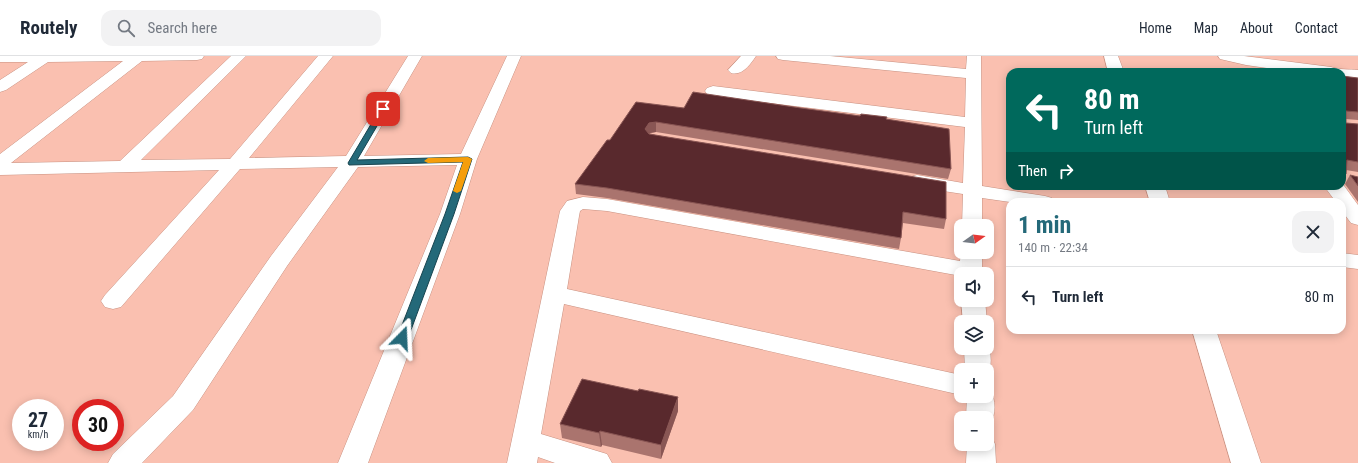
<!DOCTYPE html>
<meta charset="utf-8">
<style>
body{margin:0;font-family:"Roboto Condensed",sans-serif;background:#f2f2f3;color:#1f2937;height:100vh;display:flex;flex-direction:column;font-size:15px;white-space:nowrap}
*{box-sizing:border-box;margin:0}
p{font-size:13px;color:#747a83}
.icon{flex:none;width:22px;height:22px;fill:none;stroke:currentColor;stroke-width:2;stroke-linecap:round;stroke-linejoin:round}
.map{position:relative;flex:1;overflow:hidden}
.drawer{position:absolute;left:1006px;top:142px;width:340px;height:136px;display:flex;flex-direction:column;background:#fff;border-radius:12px;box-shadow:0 2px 10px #0003}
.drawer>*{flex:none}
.guide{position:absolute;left:1006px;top:12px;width:340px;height:122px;border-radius:12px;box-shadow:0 2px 10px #0003;background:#00695c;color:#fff;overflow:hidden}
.needle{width:26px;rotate:76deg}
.fabs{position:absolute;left:954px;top:163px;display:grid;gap:8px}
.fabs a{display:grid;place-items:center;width:40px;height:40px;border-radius:8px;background:#fff;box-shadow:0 2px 10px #0003;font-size:20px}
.speed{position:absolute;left:12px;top:343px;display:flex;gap:8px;font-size:20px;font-weight:700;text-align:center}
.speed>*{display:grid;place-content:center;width:52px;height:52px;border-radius:50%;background:#fff;box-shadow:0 2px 10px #0003;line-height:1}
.speed small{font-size:10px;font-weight:400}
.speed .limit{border:6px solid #d22;background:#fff;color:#111}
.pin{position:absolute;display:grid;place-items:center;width:34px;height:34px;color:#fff;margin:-17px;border-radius:8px;box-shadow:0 2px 6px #0006}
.me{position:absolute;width:44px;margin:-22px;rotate:21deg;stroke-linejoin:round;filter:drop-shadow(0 0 3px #0008)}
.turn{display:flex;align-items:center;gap:14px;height:84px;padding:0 12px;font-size:18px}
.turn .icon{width:52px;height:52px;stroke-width:2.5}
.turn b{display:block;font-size:28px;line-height:34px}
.then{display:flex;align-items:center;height:38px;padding:0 12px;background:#0003;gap:8px;font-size:15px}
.round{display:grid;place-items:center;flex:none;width:42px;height:42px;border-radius:12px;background:#f2f2f3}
.head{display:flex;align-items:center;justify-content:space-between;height:68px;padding:0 12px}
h1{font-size:24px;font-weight:700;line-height:30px;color:#246979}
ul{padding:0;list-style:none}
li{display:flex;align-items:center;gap:12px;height:60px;padding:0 12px;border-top:1px solid #e0e1e3}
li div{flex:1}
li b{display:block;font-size:15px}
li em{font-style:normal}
header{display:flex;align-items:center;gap:24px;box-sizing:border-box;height:56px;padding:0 20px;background:#fff;border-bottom:1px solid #e0e1e3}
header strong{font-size:19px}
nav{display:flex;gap:22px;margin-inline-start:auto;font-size:14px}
.search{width:280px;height:36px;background:#f2f2f3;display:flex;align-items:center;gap:10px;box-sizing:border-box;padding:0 14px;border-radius:12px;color:#747a83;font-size:15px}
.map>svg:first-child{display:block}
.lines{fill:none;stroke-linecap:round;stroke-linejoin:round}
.minor-casing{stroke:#c89181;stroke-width:1}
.major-casing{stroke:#c89181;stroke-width:1}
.minor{fill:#fff;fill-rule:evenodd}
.major{fill:#fff;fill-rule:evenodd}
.wall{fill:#aa746e}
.shaded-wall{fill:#895654}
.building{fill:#59292d;stroke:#895654}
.route{fill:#246979;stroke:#17444f}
.slow{fill:#f59e0b}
</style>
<header>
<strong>Routely</strong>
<div class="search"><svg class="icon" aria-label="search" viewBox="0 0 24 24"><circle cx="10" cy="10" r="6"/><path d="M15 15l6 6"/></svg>Search here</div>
<nav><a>Home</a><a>Map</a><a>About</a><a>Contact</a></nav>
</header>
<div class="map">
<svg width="1358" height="407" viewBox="0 0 1358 407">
<rect width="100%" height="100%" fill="#fac0b0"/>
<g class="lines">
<defs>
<g id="minor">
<path d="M0,0H204L202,3L197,4L142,5L11,107L120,105L231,0H246L141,104L230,103L318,0H333L249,102L346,100L408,0H422L364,100L461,98L507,0H521L477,103L460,158L368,407H338L440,158L457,109L358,111L287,210L193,354L142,407H108L113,398L173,340L271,200L338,111L240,113L121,251L113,253L105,251L101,245L105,239L219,114L0,119V98L123,5L48,6L6,34L0,36V24L28,6H0Z"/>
<path d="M741,0H756C750,9 742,20 731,17L728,14Z"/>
<path d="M776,0H830L966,13L967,0H981L982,130L1045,140L1052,142L1055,146H1010L982,142V170H962L963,138L917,131L910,129L907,125L910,121L917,119L963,127L965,71L713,40L707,38L705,35L707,32L713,30L965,61L966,22L783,4L778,3Z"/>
<path d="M1218,0H1244L1331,11C1339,14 1349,13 1358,14V24L1342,22V16H1296L1246,9L1220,3Z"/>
<path d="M1342,127L1358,149V169L1351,167L1342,155V146H1336L1324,130H1342Z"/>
<path d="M583,141L607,143L960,205L961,195V196H982V218H961V220L607,155L583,153L580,155L579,160L567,233L961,319V339L564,248L541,378L607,398L612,407H555L538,401L537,407H507L560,155L567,145Z"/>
<path d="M1342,197L1358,199V213L1342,211Z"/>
<path d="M961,244H985L987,266H963Z"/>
<path d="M987,287C992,297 992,312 987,321V314H965L964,292H987Z"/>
<path d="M987,332L990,333C996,344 996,358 990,370L987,371V362H966L967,340H987Z"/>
<path d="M987,378L991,380L995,388L996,407H966L967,388H987Z"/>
</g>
<g id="major">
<path d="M1104,0H1118L1124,16H1108Z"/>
<path d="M1145,130H1165L1170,146H1150Z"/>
<path d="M1192,274H1216L1261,407H1231Z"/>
</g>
</defs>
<use href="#minor" class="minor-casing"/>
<use href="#major" class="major-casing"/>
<use href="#minor" class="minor"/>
<use href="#major" class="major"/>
</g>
<g class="wall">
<path d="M1342,20L1358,22V64L1346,63V67L1358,68V116L1346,114V118L1342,125Z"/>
<path d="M684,52H801L886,63L951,113L948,123L656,76L650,77H649L946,163L944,173L903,167L901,182L899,193L607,142L576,138L575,128L610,84Z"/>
<path d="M1350,119L1358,130V146L1345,128Z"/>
<path d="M678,355L661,403L602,389L601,391L562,382L560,368Z"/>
</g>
<g class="shaded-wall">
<path d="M656,66V76L650,77L646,82L645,73L649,67Z"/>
<path d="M678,341V355L661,403V389Z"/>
<path d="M600,375L602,389L601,391L599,377Z"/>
</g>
<g class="building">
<path d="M1267,13L1296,16H1269Z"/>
<path d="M1342,20L1358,22V56L1346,55V67L1358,68V106L1347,104L1346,118L1342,113Z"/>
<path d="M693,36L801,52L860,60L861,58L887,61L886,63L949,73L951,113L656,66L649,67L645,73L649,78L946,126V163L903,156L901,182L607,132L575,128L607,84H610L636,46L684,52Z"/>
<path d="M1350,119L1358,121V130Z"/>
<path d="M582,323L638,335L639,333L678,341L661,389L600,375L599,377L560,368Z"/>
</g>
<path class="route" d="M383,51L387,53L357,104L468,101L472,103L454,158L408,282L406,284H399L397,282L445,158L463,106L349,109L348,107L380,53Z"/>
<path class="slow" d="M468,101L472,103L461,135L457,137L453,135L463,106L428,107L424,105L428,102Z"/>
</svg>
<div class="fabs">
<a><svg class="needle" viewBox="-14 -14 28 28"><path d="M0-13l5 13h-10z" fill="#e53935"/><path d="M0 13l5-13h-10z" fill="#747a83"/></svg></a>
<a><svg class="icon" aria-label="sound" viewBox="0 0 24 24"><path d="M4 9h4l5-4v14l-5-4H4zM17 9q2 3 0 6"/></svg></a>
<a><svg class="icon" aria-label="layers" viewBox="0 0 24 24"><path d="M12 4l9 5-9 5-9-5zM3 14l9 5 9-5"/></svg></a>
<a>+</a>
<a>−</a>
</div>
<div class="speed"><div>27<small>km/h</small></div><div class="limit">30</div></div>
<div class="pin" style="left:383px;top:53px;background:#d93025"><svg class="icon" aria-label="arrive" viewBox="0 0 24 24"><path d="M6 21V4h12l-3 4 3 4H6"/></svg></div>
<svg class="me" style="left:402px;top:282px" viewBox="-20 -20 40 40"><path d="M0-17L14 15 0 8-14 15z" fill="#246979" stroke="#fff" stroke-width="4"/></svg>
<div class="guide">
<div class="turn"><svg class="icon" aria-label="left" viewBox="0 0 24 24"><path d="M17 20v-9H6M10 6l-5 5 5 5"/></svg><div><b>80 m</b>Turn left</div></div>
<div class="then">Then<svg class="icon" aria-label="right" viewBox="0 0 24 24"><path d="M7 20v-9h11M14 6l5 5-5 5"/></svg></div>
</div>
<section class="drawer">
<div class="head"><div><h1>1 min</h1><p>140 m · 22:34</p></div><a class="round"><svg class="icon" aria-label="close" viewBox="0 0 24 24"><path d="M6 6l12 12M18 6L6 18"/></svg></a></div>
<ul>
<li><svg class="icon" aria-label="left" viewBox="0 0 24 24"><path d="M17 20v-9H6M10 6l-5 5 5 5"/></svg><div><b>Turn left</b></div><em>80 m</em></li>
</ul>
</section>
</div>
